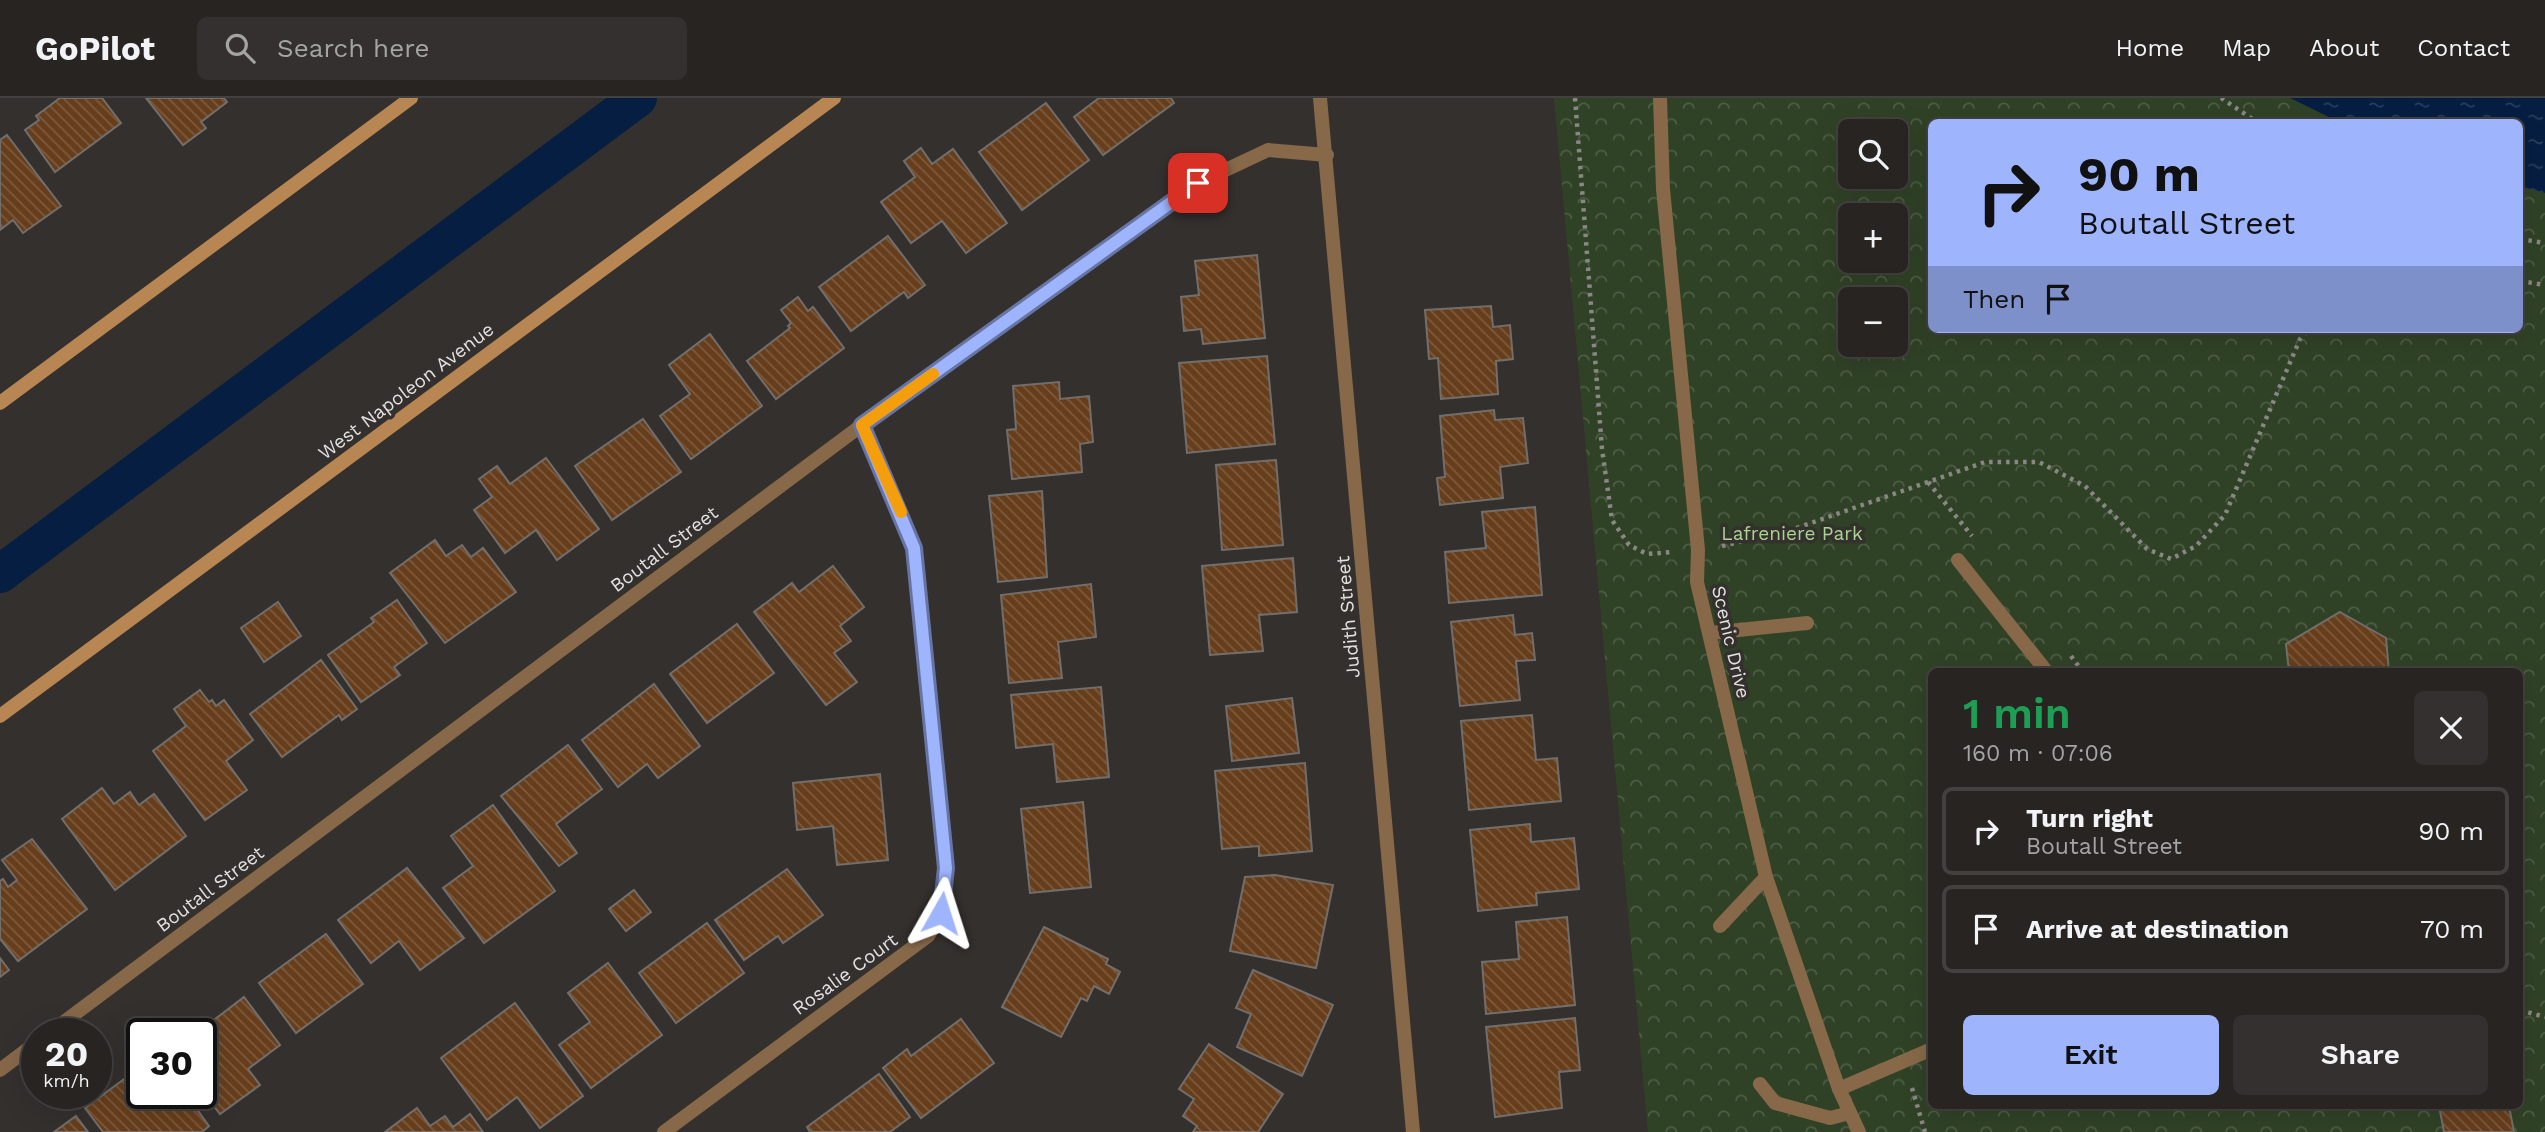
<!DOCTYPE html>
<meta charset="utf-8">
<style>
body{margin:0;font-family:"Work Sans",sans-serif;background:#33302f;color:#f1f3f6;height:100vh;display:flex;flex-direction:column;font-size:26px;white-space:nowrap}
*{box-sizing:border-box;margin:0}
p{font-size:23px;color:#a4a4a5}
.icon{flex:none;width:38px;height:38px;fill:none;stroke:currentColor;stroke-width:2;stroke-linecap:round;stroke-linejoin:round}
.map{position:relative;flex:1;overflow:hidden}
.details{position:absolute;left:1928px;top:570px;width:595px;height:441px;display:flex;flex-direction:column;background:#272422;border-radius:10px;box-shadow:0 7px 28px #0002,0 0 0 2px #434140}
.details>*{flex:none}
.hud{position:absolute;left:1928px;top:21px;width:595px;height:214px;border-radius:10px;box-shadow:0 7px 28px #0002,0 0 0 2px #434140;background:#9eb4fd;color:#111;overflow:hidden}
.controls{position:absolute;left:1838px;top:21px;display:grid;gap:14px}
.controls a{display:grid;place-items:center;width:70px;height:70px;border-radius:10px;background:#272422;box-shadow:0 7px 28px #0002,0 0 0 2px #434140;font-size:35px}
.speed{position:absolute;left:21px;top:920px;display:flex;gap:14px;font-size:35px;font-weight:700;text-align:center}
.speed>*{display:grid;place-content:center;width:91px;height:91px;border-radius:50%;background:#272422;box-shadow:0 7px 28px #0002,0 0 0 2px #434140;line-height:1}
.speed small{font-size:18px;font-weight:400}
.speed .limit{border:4px solid #111;border-radius:10px;background:#fff;color:#111}
.pin{position:absolute;display:grid;place-items:center;width:60px;height:60px;color:#fff;margin:-30px;border-radius:14px;box-shadow:0 4px 10px #0006}
.me{position:absolute;width:77px;margin:-38px;rotate:6deg;stroke-linejoin:round;filter:drop-shadow(0 0 5px #0008)}
.turn{display:flex;align-items:center;gap:24px;height:147px;padding:0 35px;font-size:32px}
.turn .icon{width:91px;height:91px;stroke-width:2.5}
.turn b{display:block;font-size:49px;line-height:60px}
.then{display:flex;align-items:center;height:66px;padding:0 35px;background:#0003;gap:14px;font-size:26px}
.round{display:grid;place-items:center;flex:none;width:74px;height:74px;border-radius:10px;background:#33302f}
.summary{display:flex;align-items:center;justify-content:space-between;height:119px;padding:0 35px}
h1{font-size:42px;font-weight:600;line-height:52px;color:#1e9e55}
.primary-button{display:flex;gap:14px;margin-top:auto;padding:14px 35px}
.primary-button a{flex:1;height:80px;border-radius:10px;background:#9eb4fd;color:#111;font-size:28px;font-weight:600;line-height:80px;text-align:center}
.primary-button a+a{background:#33302f;color:#f1f3f6}
ul{padding:0;list-style:none}
li{display:flex;align-items:center;gap:21px;height:88px;margin:0 14px 10px;padding:0 21px;border:4px solid #434140;border-radius:10px}
li div{flex:1}
li b{display:block;font-size:26px}
li em{font-style:normal}
header{display:flex;align-items:center;gap:42px;box-sizing:border-box;height:98px;padding:0 35px;background:#272422;border-bottom:2px solid #434140}
header strong{font-size:33px}
nav{display:flex;gap:38px;margin-inline-start:auto;font-size:24px}
.search{width:490px;height:63px;background:#33302f;display:flex;align-items:center;gap:18px;box-sizing:border-box;padding:0 24px;border-radius:10px;color:#a4a4a5;font-size:26px}
.map>svg:first-child{display:block}
.park{fill:url(#park-crowns);fill-rule:evenodd}
.water{fill:url(#water-ripples)}
.lines{fill:none;stroke-linecap:round;stroke-linejoin:round}
.canal{stroke:#061e42;stroke-width:38}
.building{fill:url(#building-back-hatch);stroke:#726e6c;stroke-width:2}
.path{stroke:#8a8685;stroke-width:4.5;stroke-dasharray:3.5 5;stroke-linecap:butt}
.lane{stroke:#876849;stroke-width:14}
.street{stroke:#876849;stroke-width:14}
.secondary{stroke:#b88652;stroke-width:14}
.route-casing{stroke:#6775a4;stroke-width:18}
.route{stroke:#9eb4fd;stroke-width:12}
.slow{stroke:#f59e0b;stroke-width:12}
.labels{text-anchor:middle;dominant-baseline:central;stroke-width:7;stroke-linejoin:round;paint-order:stroke}
.street-label{font-size:19px;fill:#e3e1e0;stroke:#34302e}
.park-label{font-size:19px;fill:#a8d48f;stroke:#34302e}
</style>
<header>
<strong>GoPilot</strong>
<div class="search"><svg class="icon" aria-label="search" viewBox="0 0 24 24"><circle cx="10" cy="10" r="6"/><path d="M15 15l6 6"/></svg>Search here</div>
<nav><a>Home</a><a>Map</a><a>About</a><a>Contact</a></nav>
</header>
<div class="map">
<svg width="2545" height="1034" viewBox="0 0 2545 1034">
<defs>
<pattern id="park-crowns" width="20" height="18" patternUnits="userSpaceOnUse" patternTransform="scale(1.75)"><rect width="20" height="18" fill="#304226"/><path d="M2 6a3 3 0 1 1 6 0M12 15a3 3 0 1 1 6 0" fill="none" stroke="#4e5d45"/></pattern>
<pattern id="water-ripples" width="26" height="14" patternUnits="userSpaceOnUse" patternTransform="scale(1.75)"><rect width="26" height="14" fill="#061e42"/><path d="M2 4q2-2 4 0t4 0M15 11q2-2 4 0t4 0" fill="none" stroke="#2a3e5d"/></pattern>
<pattern id="building-back-hatch" width="6" height="6" patternUnits="userSpaceOnUse" patternTransform="scale(1.75)"><rect width="6" height="6" fill="#673e1c"/><path d="M-1 5l2 2M0 0l6 6M5-1l2 2" fill="none" stroke="#7d5a3d"/></pattern>
</defs>
<rect width="100%" height="100%" fill="#34302e"/>
<path class="park" d="M1554,0H2545V1034H1648ZM1932,24H2520V231H1932ZM1850,33H1895V79H1850ZM1850,117H1895V163H1850ZM1850,201H1895V247H1850ZM1932,574H2520V1008H1932Z"/>
<path class="water" d="M2290,0H2545V95L2520,88V24H2339Z"/>
<g class="lines">
<path class="canal" d="M0,476L638,0"/>
</g>
<g class="building">
<path d="M60,0H102L121,25L55,74L25,32L39,22L36,18Z"/>
<path d="M146,0H224L227,4L201,24L206,30L183,47Z"/>
<path d="M1099,0H1171L1174,5L1103,57L1074,19Z"/>
<path d="M1046,5L1089,62L1022,112L979,54Z"/>
<path d="M7,37L61,108L23,135L13,122L0,132V42Z"/>
<path d="M921,50L932,66L953,51L1007,125L966,155L942,123L911,145L881,104L915,79L904,63Z"/>
<path d="M888,138L925,187L908,200L904,194L851,233L819,189Z"/>
<path d="M1257,157L1265,240L1203,246L1201,231L1184,233L1181,199L1199,197L1195,163Z"/>
<path d="M798,199L808,213L813,209L844,250L776,301L747,263L790,230L788,228L791,225L781,212Z"/>
<path d="M1491,208L1493,229L1510,227L1513,261L1496,263L1498,296L1441,301L1438,260L1429,261L1425,212Z"/>
<path d="M710,236L762,308L691,361L660,318L690,296L669,267Z"/>
<path d="M1267,258L1275,346L1187,355L1179,265Z"/>
<path d="M1059,284L1060,301L1089,298L1093,344L1080,346L1082,374L1012,381L1007,332L1016,331L1013,288Z"/>
<path d="M1494,312L1495,322L1523,320L1528,365L1500,369L1503,400L1440,407L1437,380L1445,379L1440,318Z"/>
<path d="M643,321L681,374L612,422L575,368Z"/>
<path d="M546,360L599,431L557,462L536,432L505,455L474,412L492,399L479,381L497,368L510,386Z"/>
<path d="M1276,362L1283,447L1222,452L1216,367Z"/>
<path d="M1042,393L1047,479L998,484L989,398Z"/>
<path d="M1535,409L1542,497L1449,505L1445,454L1486,450L1482,414Z"/>
<path d="M435,442L446,458L462,447L471,459L483,450L516,494L445,545L390,475Z"/>
<path d="M1293,460L1297,514L1259,517L1263,553L1210,557L1202,468Z"/>
<path d="M833,468L864,509L840,528L851,543L834,555L857,584L826,607L754,514L792,485L799,494Z"/>
<path d="M1091,486L1096,539L1058,544L1062,580L1009,585L1001,497Z"/>
<path d="M397,502L427,545L394,569L400,577L361,604L328,557L374,524L371,520Z"/>
<path d="M278,504L301,538L264,564L241,530Z"/>
<path d="M2340,514L2386,540L2389,574H2289L2286,546Z"/>
<path d="M1513,517L1515,537L1532,535L1535,562L1516,563L1520,602L1460,608L1451,524Z"/>
<path d="M737,526L774,575L707,625L670,576Z"/>
<path d="M321,562L357,611L342,622L339,617L282,659L250,616Z"/>
<path d="M654,586L700,648L658,680L647,666L618,689L582,642Z"/>
<path d="M1101,589L1109,679L1057,684L1053,646L1016,650L1011,597Z"/>
<path d="M200,592L209,604L212,602L216,608L224,602L253,642L226,663L247,692L205,722L153,653L186,628L174,611Z"/>
<path d="M1292,600L1299,655L1232,663L1226,608Z"/>
<path d="M1532,617L1536,662L1557,660L1561,703L1469,712L1461,623Z"/>
<path d="M568,647L602,691L556,726L577,755L559,768L501,698Z"/>
<path d="M1305,665L1312,753L1259,758V748L1222,751L1215,673Z"/>
<path d="M880,676L888,762L837,767L833,728L797,732L793,685Z"/>
<path d="M102,690L114,706L130,694L139,707L154,696L186,738L115,792L62,721Z"/>
<path d="M1083,704L1091,789L1030,795L1021,711Z"/>
<path d="M493,707L555,793L484,845L443,790L473,768L451,738Z"/>
<path d="M1530,726L1531,744L1574,740L1579,791L1536,795L1537,807L1478,813L1470,732Z"/>
<path d="M32,741L87,811L18,863L0,841V783L3,781L8,789L17,782L2,762Z"/>
<path d="M407,770L464,840L420,872L399,843L371,865L338,822Z"/>
<path d="M787,771L823,817L783,845L778,838L744,862L715,822Z"/>
<path d="M1275,777L1333,787L1316,870L1230,853L1245,779Z"/>
<path d="M634,792L651,814L626,833L609,811Z"/>
<path d="M1567,819L1575,907L1486,916L1482,864L1519,861L1516,824Z"/>
<path d="M707,825L744,875L676,925L639,875Z"/>
<path d="M1044,829L1108,861L1106,866L1120,874L1109,896L1094,888L1087,903L1081,900L1061,939L1002,909Z"/>
<path d="M326,836L363,886L296,935L259,885Z"/>
<path d="M0,860L9,872L0,879Z"/>
<path d="M608,865L662,937L591,990L559,947L590,924L568,895Z"/>
<path d="M1253,872L1333,907L1302,978L1237,949L1251,916L1236,910Z"/>
<path d="M244,899L280,947L248,971L260,987L220,1016L201,991V945L212,937L206,928Z"/>
<path d="M515,905L583,998L540,1030L517,999L487,1022L441,960Z"/>
<path d="M1575,920L1580,972L1559,974L1562,1010L1495,1019L1486,929Z"/>
<path d="M961,921L994,965L921,1020L883,970L907,951L911,958Z"/>
<path d="M1209,946L1283,996L1258,1034H1193L1197,1028L1183,1018L1194,1001L1179,991Z"/>
<path d="M879,976L910,1019L890,1034H810L807,1029Z"/>
<path d="M127,979L148,1009L166,996H186L209,1028L202,1034H103L85,1010Z"/>
<path d="M2439,1008H2509L2514,1034H2444Z"/>
<path d="M417,1010L430,1028L445,1018L453,1029L470,1016L483,1034H385Z"/>
<path d="M76,1018L88,1034H54Z"/>
</g>
<g class="lines">
<g class="path">
<path d="M1575,0L1602,351L1612,422L1629,447L1647,456L1672,454"/>
<path d="M2221,0L2257,24"/>
<path d="M2520,141L2545,145"/>
<path d="M2520,183L2545,187"/>
<path d="M1928,384L1972,438"/>
<path d="M1722,448L1791,432L1985,364H2039L2085,388L2147,451L2171,461L2196,448L2225,417L2300,241L2309,231"/>
<path d="M2071,558L2083,574"/>
<path d="M2520,912L2545,919"/>
<path d="M1912,990L1925,1034"/>
</g>
<g class="lane">
<path d="M1958,462L2047,574"/>
<path d="M1710,535L1807,525"/>
<path d="M1720,828L1766,779"/>
<path d="M1760,986L1775,1005L1830,1020L1850,1015"/>
<path d="M1839,991L1932,951"/>
</g>
<g class="street">
<path d="M1320,0L1413,1034"/>
<path d="M1660,0L1663,91L1698,452L1697,484L1766,779L1839,991L1859,1034"/>
<path d="M48,936L862,327L1198,85L1268,52L1327,57"/>
<path d="M0,972L37,944"/>
<path d="M664,1034L928,838L941,815L946,770L914,450L862,327"/>
</g>
<g class="secondary">
<path d="M0,305L411,0"/>
<path d="M0,618L834,0"/>
</g>
</g>
<g class="lines">
<defs>
<path id="route" d="M941,815L946,770L914,450L862,327L1198,85"/>
</defs>
<use href="#route" class="route-casing"/>
<use href="#route" class="route"/>
<path class="slow" d="M901,414L862,327L933,276"/>
</g>
<g class="labels">
<g class="street-label">
<text transform="translate(406 293) rotate(-37)">West Napoleon Avenue</text>
<text transform="translate(664 451) rotate(-37)">Boutall Street</text>
<text transform="translate(1348 519) rotate(-95)">Judith Street</text>
<text transform="translate(1731 544) rotate(77)">Scenic Drive</text>
<text transform="translate(210 791) rotate(-37)">Boutall Street</text>
<text transform="translate(845 876) rotate(-36)">Rosalie Court</text>
</g>
<g class="park-label">
<text x="1792" y="435">Lafreniere Park</text>
</g>
</g>
</svg>
<div class="controls">
<a><svg class="icon" aria-label="search" viewBox="0 0 24 24"><circle cx="10" cy="10" r="6"/><path d="M15 15l6 6"/></svg></a>
<a>+</a>
<a>−</a>
</div>
<div class="speed"><div>20<small>km/h</small></div><div class="limit">30</div></div>
<div class="pin" style="left:1198px;top:85px;background:#d93025"><svg class="icon" aria-label="arrive" viewBox="0 0 24 24"><path d="M6 21V4h12l-3 4 3 4H6"/></svg></div>
<svg class="me" style="left:941px;top:815px" viewBox="-20 -20 40 40"><path d="M0-17L14 15 0 8-14 15z" fill="#9eb4fd" stroke="#fff" stroke-width="4"/></svg>
<div class="hud">
<div class="turn"><svg class="icon" aria-label="right" viewBox="0 0 24 24"><path d="M7 20v-9h11M14 6l5 5-5 5"/></svg><div><b>90 m</b>Boutall Street</div></div>
<div class="then">Then<svg class="icon" aria-label="arrive" viewBox="0 0 24 24"><path d="M6 21V4h12l-3 4 3 4H6"/></svg></div>
</div>
<section class="details">
<div class="summary"><div><h1>1 min</h1><p>160 m · 07:06</p></div><a class="round"><svg class="icon" aria-label="close" viewBox="0 0 24 24"><path d="M6 6l12 12M18 6L6 18"/></svg></a></div>
<ul>
<li><svg class="icon" aria-label="right" viewBox="0 0 24 24"><path d="M7 20v-9h11M14 6l5 5-5 5"/></svg><div><b>Turn right</b><p>Boutall Street</p></div><em>90 m</em></li>
<li><svg class="icon" aria-label="arrive" viewBox="0 0 24 24"><path d="M6 21V4h12l-3 4 3 4H6"/></svg><div><b>Arrive at destination</b></div><em>70 m</em></li>
</ul>
<div class="primary-button"><a>Exit</a><a>Share</a></div>
</section>
</div>
